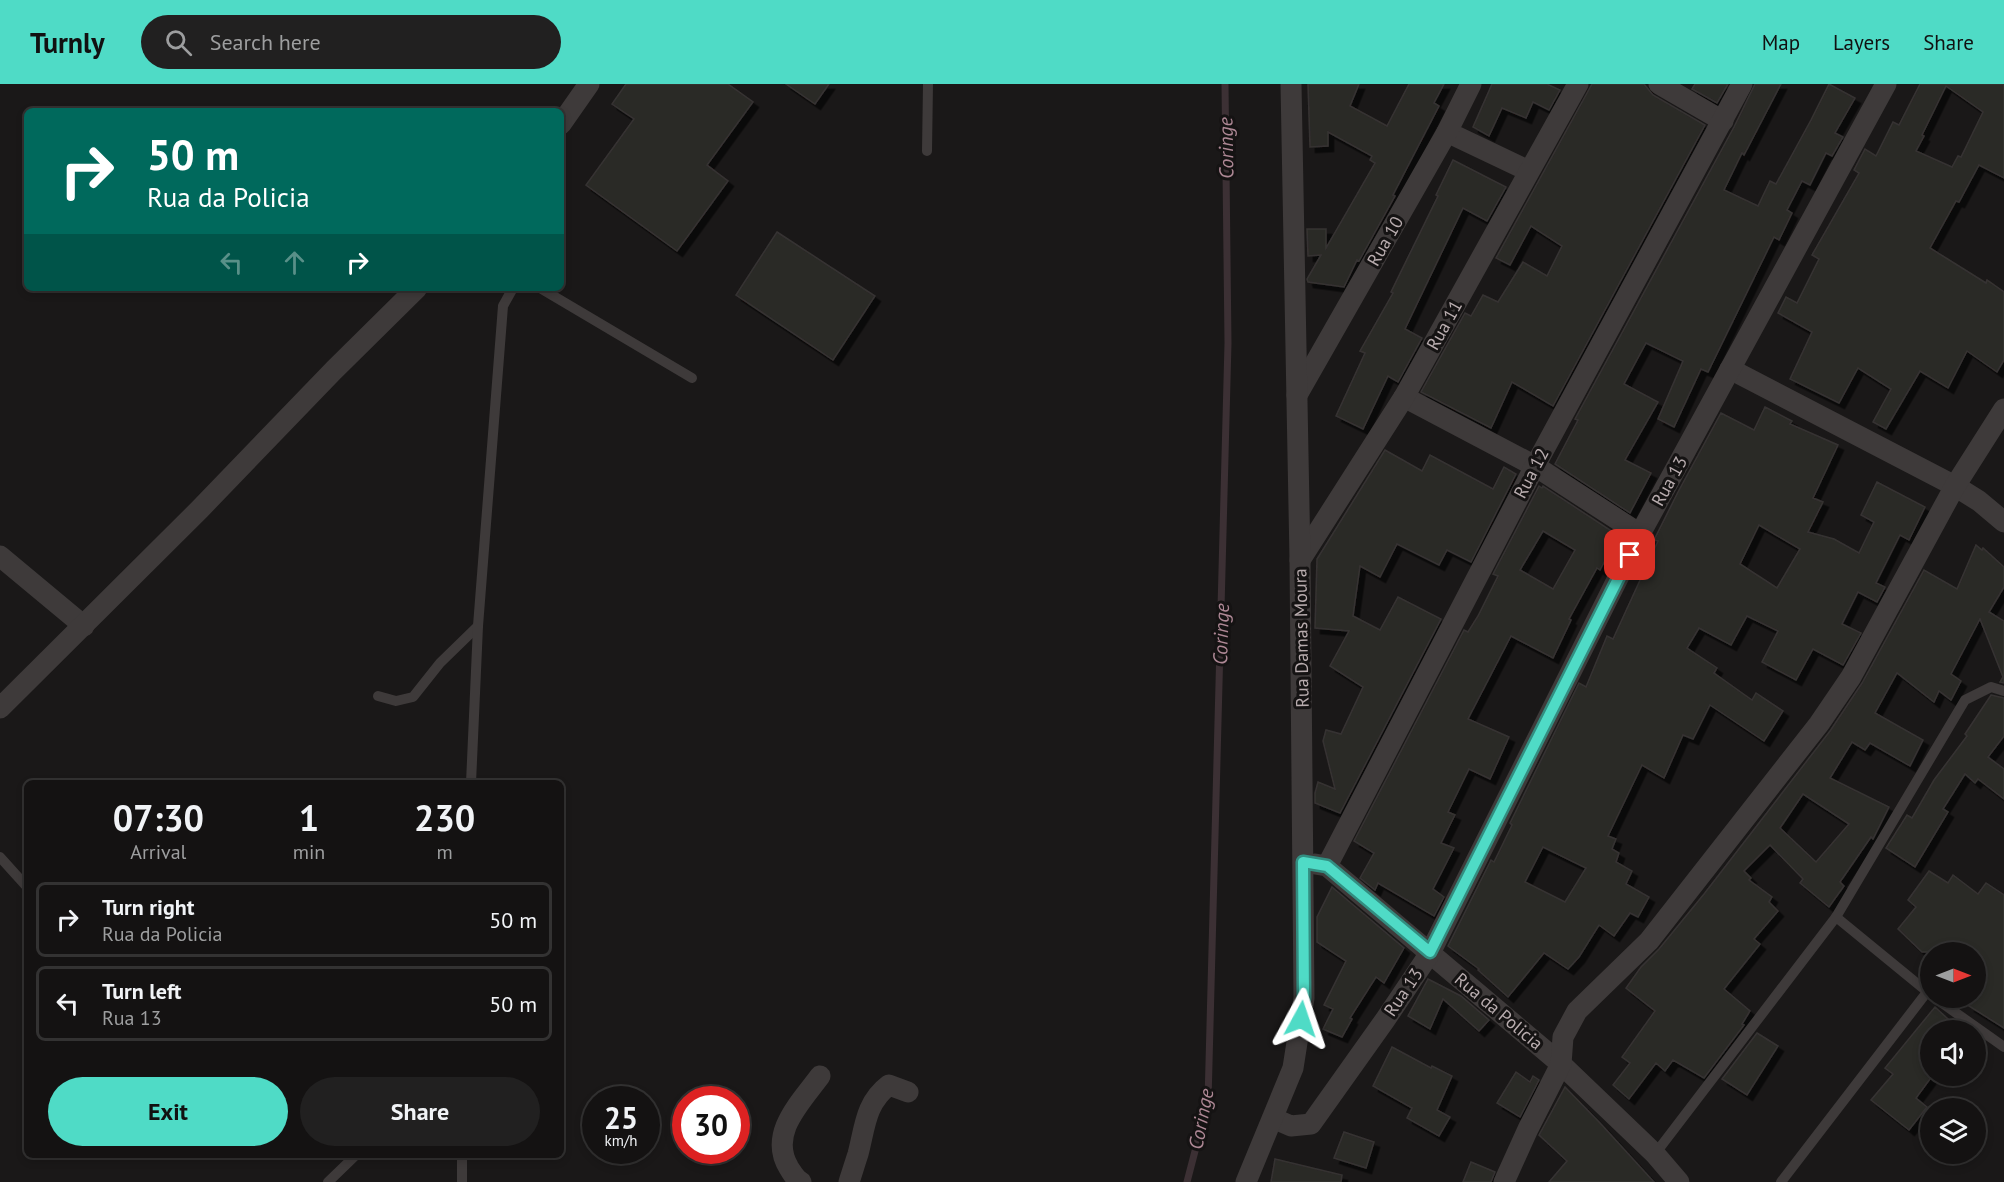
<!DOCTYPE html>
<style>
body{margin:0;font-family:"PT Sans",sans-serif;background:#212020;color:#f1f3f6;height:100vh;display:flex;flex-direction:column;font-size:22px;white-space:nowrap}
*{box-sizing:border-box;margin:0}
p{font-size:20px;color:#9d9e9f}
.icon{flex:none;width:33px;height:33px;fill:none;stroke:currentColor;stroke-width:2;stroke-linecap:round;stroke-linejoin:round}
.map{position:relative;flex:1;overflow:hidden}
.details{position:absolute;left:24px;top:696px;width:540px;height:378px;display:flex;flex-direction:column;background:#141212;border-radius:9px;box-shadow:0 3px 9px #0003,0 0 0 2px #333232}
.details>*{flex:none}
.hud{position:absolute;left:24px;top:24px;width:540px;height:183px;border-radius:9px;box-shadow:0 3px 9px #0003,0 0 0 2px #333232;background:#00695c;color:#fff;overflow:hidden}
.needle{width:39px;rotate:90deg}
.tools{position:absolute;left:1920px;top:858px;display:grid;gap:12px}
.tools a{display:grid;place-items:center;width:66px;height:66px;border-radius:50%;background:#141212;box-shadow:0 3px 9px #0003,0 0 0 2px #333232;font-size:30px}
.speed{position:absolute;left:582px;top:1002px;display:flex;gap:12px;font-size:30px;font-weight:700;text-align:center}
.speed>*{display:grid;place-content:center;width:78px;height:78px;border-radius:50%;background:#141212;box-shadow:0 3px 9px #0003,0 0 0 2px #333232;line-height:1}
.speed small{font-size:15px;font-weight:400}
.speed .limit{border:9px solid #d22;background:#fff;color:#111}
.pin{position:absolute;display:grid;place-items:center;width:51px;height:51px;color:#fff;margin:-26px;border-radius:12px;box-shadow:0 3px 9px #0006}
.me{position:absolute;width:66px;margin:-33px;rotate:5deg;stroke-linejoin:round;filter:drop-shadow(0 0 4px #0008)}
.turn{display:flex;align-items:center;gap:21px;height:126px;padding:0 24px;font-size:27px}
.turn .icon{width:78px;height:78px;stroke-width:2.5}
.turn b{display:block;font-size:42px;line-height:51px}
.lanes{display:flex;align-items:center;height:57px;padding:0 24px;background:#0003;justify-content:center;gap:30px;direction:ltr}
.lanes .off{opacity:.35}
.eta{display:flex;justify-content:space-evenly;align-items:center;height:102px;text-align:center}
.eta b{font-size:36px;font-weight:600;line-height:42px}
.cta{display:flex;gap:12px;margin-top:auto;padding:12px 24px}
.cta a{flex:1;height:69px;border-radius:36px;background:#4fdbc6;color:#111;font-size:24px;font-weight:600;line-height:69px;text-align:center}
.cta a+a{background:#212020;color:#f1f3f6}
ul{padding:0;list-style:none}
li{display:flex;align-items:center;gap:18px;height:75px;margin:0 12px 9px;padding:0 12px;border:3px solid #333232;border-radius:9px}
li div{flex:1}
li b{display:block;font-size:22px}
li em{font-style:normal}
header{display:flex;align-items:center;gap:36px;box-sizing:border-box;height:84px;padding:0 30px;background:#4fdbc6;color:#111}
header strong{font-size:28px}
nav{display:flex;gap:33px;margin-inline-start:auto;font-size:21px}
.search{width:420px;height:54px;background:#212020;display:flex;align-items:center;gap:15px;box-sizing:border-box;padding:0 21px;border-radius:33px;color:#9d9e9f;font-size:22px}
.map>svg:first-child{display:block}
.lines{fill:none;stroke-linecap:round;stroke-linejoin:round}
.stream{stroke:#3c3034;stroke-width:7}
.building{fill:#2b2928;stroke:#363332;stroke-width:1.5;fill-rule:evenodd;filter:url(#shadow)}
.lane{stroke:#3e3a3a;stroke-width:10}
.street{stroke:#3e3a3a;stroke-width:21}
.route-casing{stroke:#338e81;stroke-width:15}
.route{stroke:#4fdbc6;stroke-width:10}
.labels{text-anchor:middle;dominant-baseline:central;stroke-width:6;stroke-linejoin:round;paint-order:stroke}
.street-label{font-size:18px;fill:#b8acae;stroke:#151313}
.water-label{font-size:20px;font-style:italic;fill:#ae8895;stroke:#151313}
</style>
<header>
<strong>Turnly</strong>
<div class="search"><svg class="icon" aria-label="search" viewBox="0 0 24 24"><circle cx="10" cy="10" r="6"/><path d="M15 15l6 6"/></svg>Search here</div>
<nav><a>Map</a><a>Layers</a><a>Share</a></nav>
</header>
<div class="map">
<svg width="2004" height="1098" viewBox="0 0 2004 1098">
<defs>
<filter id="shadow"><feDropShadow dx="5.5" dy="5.5" stdDeviation="0" flood-color="#0009"/></filter>
</defs>
<rect width="100%" height="100%" fill="#1a1818"/>
<g class="lines">
<path class="stream" d="M1187,1098L1208,1017L1228,259L1225,0"/>
</g>
<g class="building">
<path d="M626,0H728L753,18L707,81L728,97L677,167L586,101L634,35L612,20Z"/>
<path d="M786,0H829L815,20Z"/>
<path d="M1308,0H1359L1350,22L1387,42L1409,0H1444L1434,19L1439,22L1393,111L1395,112L1359,177L1357,176L1344,203L1308,198L1307,195L1321,171L1308,172L1307,145H1326V164L1375,79L1370,76L1372,72L1328,48V62L1310,63Z"/>
<path d="M1492,0H1547L1560,6L1549,26L1533,18L1526,34L1502,24L1489,52L1473,43Z"/>
<path d="M1592,0H1644L1653,11L1705,41L1553,322L1512,298L1491,344L1421,308L1465,229L1471,232L1483,211L1498,218L1523,178L1547,192L1562,162L1531,142L1510,181L1496,174Z"/>
<path d="M1695,0H1728L1717,19L1692,5Z"/>
<path d="M1755,0H1781L1744,71L1742,69L1724,106L1758,122L1770,97L1776,100L1811,36L1829,0L1855,14L1835,49L1843,53L1832,72L1826,69L1810,101L1802,97L1787,126L1792,129L1779,156L1774,153L1708,288L1701,285L1674,343L1658,335L1683,277L1646,259L1624,300L1658,318L1625,376L1651,389L1630,429L1555,380L1578,336L1575,335L1734,43Z"/>
<path d="M1920,0H2004V94L1979,81L1959,118L1956,117L1930,164L1986,199L1987,196L2004,208V276L1997,288L1967,267L1948,304L1920,287L1886,345L1873,338L1891,305L1858,284L1839,319L1790,295L1812,248L1778,229L1786,213L1797,219L1819,175L1812,171L1859,89L1854,86L1865,65L1876,72L1893,38L1899,41ZM1946,2L1983,28L1961,73L1958,72L1952,83L1916,67L1924,52L1922,51Z"/>
<path d="M1453,76L1506,103L1487,137L1463,124L1405,245L1422,254L1398,298L1388,292L1363,345L1336,332L1365,269L1360,267L1393,209L1391,208L1438,112L1436,111Z"/>
<path d="M777,148L875,212L833,276L736,211Z"/>
<path d="M1765,323L1792,337L1790,340L1838,361L1813,414L1823,418L1808,448L1834,455L1859,469L1874,438L1861,431L1877,398L1925,423L1909,456L1900,451L1876,499L1885,503L1877,518L1858,508L1842,540L1861,549L1843,581L1813,565L1796,596L1762,578L1778,547L1747,532L1731,561L1699,544L1687,564L1717,584L1714,589L1752,616L1756,609L1783,627L1764,657L1710,621L1693,655L1683,651L1664,694L1642,681L1608,752L1616,755L1612,765L1619,769L1616,778L1632,787L1626,800L1649,813L1638,833L1630,829L1614,852L1599,841L1579,873L1568,885L1544,869L1508,913L1478,886L1479,885L1448,862L1491,776L1494,778L1512,741L1510,739L1579,599L1586,603L1607,552L1613,555L1658,457L1654,456L1678,408L1721,329L1754,346ZM1759,441L1800,465L1777,504L1740,480ZM1543,763L1586,784L1565,818L1525,798Z"/>
<path d="M1385,366L1422,387L1430,371L1493,405L1504,383L1516,390L1471,478L1447,466L1439,481L1397,460L1380,493L1360,482L1353,532L1380,546L1398,513L1441,535L1340,729L1315,719V709L1318,698L1335,705L1323,657L1326,646L1341,650L1363,603L1330,582L1349,547L1315,544L1317,475Z"/>
<path d="M1539,402L1542,404L1543,402L1616,450L1617,454L1600,486L1597,484L1569,535L1571,536L1553,574L1511,552L1468,635L1509,653L1490,695L1469,685L1448,728L1455,731L1441,759L1454,764L1433,805L1444,813L1434,832L1378,799L1375,806L1360,794L1374,769L1354,757L1464,546L1468,548L1478,532L1498,492L1493,490ZM1543,447L1575,466L1553,505L1520,486Z"/>
<path d="M1976,461L1982,466L1983,464L2004,483V503L1989,528L2004,537V599L2000,598L2003,593L1980,535L1951,590L1961,597L1951,616L1939,607L1934,618L1897,589L1875,629L1923,656L1910,682L1870,659L1865,666L1852,658L1830,694L1889,723L1873,755L1871,753L1840,798L1844,802L1829,823L1800,799L1803,795L1770,761L1744,787L1751,794L1749,796L1772,813L1769,818L1778,827L1754,855L1760,860L1724,905L1750,927L1742,940L1744,941L1704,994L1673,976L1665,987L1656,979L1629,1015L1613,1001L1630,979L1622,973L1655,927L1626,904L1641,883L1659,865L1704,810L1830,647L1862,599L1924,486L1957,505ZM1803,710L1849,740L1816,778L1780,744Z"/>
<path d="M1991,611L2004,614V652L1988,673L2004,685V715L1978,695L1975,699L1965,690L1943,725L1948,728L1915,783L1886,764L1907,731L1912,734L1934,696L1967,652L1965,650Z"/>
<path d="M1929,787L1948,799L1953,791L1978,810L1986,799L2004,811V944L1969,922L1976,914V868H1922L1898,845L1916,823L1908,816Z"/>
<path d="M1332,803L1404,864L1384,899L1376,893L1350,934L1352,935L1342,953L1323,945L1333,925L1324,921L1346,877L1317,858V833Z"/>
<path d="M1428,895L1461,912L1489,936L1479,947L1443,915L1430,945L1408,932Z"/>
<path d="M1935,923L1960,946H1930V995L1916,1014L1927,1023L1909,1046L1871,1016L1893,990L1885,984Z"/>
<path d="M1757,949L1778,962L1747,1011L1722,995Z"/>
<path d="M1392,963L1431,984L1432,982L1452,992L1437,1026L1450,1033L1439,1052L1407,1034L1412,1024L1373,1002Z"/>
<path d="M1516,988L1530,998L1533,992L1539,996L1520,1033L1497,1019Z"/>
<path d="M1565,1003L1601,1040L1654,1098H1549L1567,1077L1539,1051Z"/>
<path d="M1344,1048L1374,1058L1366,1084L1334,1074Z"/>
<path d="M1275,1075L1342,1091L1341,1098H1271Z"/>
<path d="M1471,1078L1495,1088L1491,1098H1463Z"/>
</g>
<g class="lines">
<g class="lane">
<path d="M927,67L928,0"/>
<path d="M540,204L692,294"/>
<path d="M378,612L396,617L413,613L440,579L478,542"/>
<path d="M471,699L478,542L503,222L513,204"/>
<path d="M0,773L27,803"/>
<path d="M1836,833L1930,910"/>
<path d="M1935,914L2004,963"/>
<path d="M1655,1070L1836,833L1965,616L1991,603L2004,607"/>
<path d="M462,1071V1098"/>
<path d="M328,1098L356,1071"/>
<path d="M1781,1098L1927,908"/>
</g>
<g class="street">
<path d="M1659,0L1723,37"/>
<path d="M561,40L589,0"/>
<path d="M1447,48L1529,87"/>
<path d="M1730,285L1955,402L1979,417L2004,438"/>
<path d="M1297,311L1447,48L1471,0"/>
<path d="M1404,313L1535,382L1640,450"/>
<path d="M0,472L84,542"/>
<path d="M1300,476L1404,313L1578,0"/>
<path d="M0,624L200,425L334,286L417,204"/>
<path d="M1315,780L1327,782L1561,980L1655,1070L1679,1098"/>
<path d="M1327,782L1535,382L1742,0"/>
<path d="M1273,1034L1291,1042L1311,1040L1385,936L1430,869L1640,450L1886,0"/>
<path d="M801,1098C795,1095 793,1090 789,1084C768,1050 800,1019 820,992"/>
<path d="M849,1098C852,1089 855,1079 858,1070C865,1044 865,1019 889,1001L908,1008"/>
<path d="M1246,1098L1293,984L1304,914L1300,476L1291,0"/>
<path d="M1504,1098L1528,1045L1561,980L1563,953L1577,927L1649,857L1819,640L1851,593L1955,402L2004,325"/>
</g>
</g>
<g class="lines">
<defs>
<path id="route" d="M1301,935L1304,914L1303,778L1327,782L1430,868L1630,471"/>
</defs>
<use href="#route" class="route-casing"/>
<use href="#route" class="route"/>
</g>
<g class="labels">
<g class="street-label">
<text transform="translate(1385 157) rotate(-60)">Rua 10</text>
<text transform="translate(1444 241) rotate(-61)">Rua 11</text>
<text transform="translate(1531 389) rotate(-62)">Rua 12</text>
<text transform="translate(1669 397) rotate(-61)">Rua 13</text>
<text transform="translate(1301 554) rotate(-91)">Rua Damas Moura</text>
<text transform="translate(1403 908) rotate(-56)">Rua 13</text>
<text transform="translate(1499 927) rotate(40)">Rua da Policia</text>
</g>
<g class="water-label">
<text transform="translate(1226 64) rotate(-91)">Coringe</text>
<text transform="translate(1221 550) rotate(-88)">Coringe</text>
<text transform="translate(1201 1035) rotate(-79)">Coringe</text>
</g>
</g>
</svg>
<div class="tools">
<a><svg class="needle" viewBox="-14 -14 28 28"><path d="M0-13l5 13h-10z" fill="#e53935"/><path d="M0 13l5-13h-10z" fill="#9d9e9f"/></svg></a>
<a><svg class="icon" aria-label="sound" viewBox="0 0 24 24"><path d="M4 9h4l5-4v14l-5-4H4zM17 9q2 3 0 6"/></svg></a>
<a><svg class="icon" aria-label="layers" viewBox="0 0 24 24"><path d="M12 4l9 5-9 5-9-5zM3 14l9 5 9-5"/></svg></a>
</div>
<div class="speed"><div>25<small>km/h</small></div><div class="limit">30</div></div>
<div class="pin" style="left:1630px;top:471px;background:#d93025"><svg class="icon" aria-label="arrive" viewBox="0 0 24 24"><path d="M6 21V4h12l-3 4 3 4H6"/></svg></div>
<svg class="me" style="left:1301px;top:935px" viewBox="-20 -20 40 40"><path d="M0-17L14 15 0 8-14 15z" fill="#4fdbc6" stroke="#fff" stroke-width="4"/></svg>
<div class="hud">
<div class="turn"><svg class="icon" aria-label="right" viewBox="0 0 24 24"><path d="M7 20v-9h11M14 6l5 5-5 5"/></svg><div><b>50 m</b>Rua da Policia</div></div>
<div class="lanes"><svg class="icon off" aria-label="left" viewBox="0 0 24 24"><path d="M17 20v-9H6M10 6l-5 5 5 5"/></svg><svg class="icon off" aria-label="ahead" viewBox="0 0 24 24"><path d="M12 20V5M6 11l6-6 6 6"/></svg><svg class="icon" aria-label="right" viewBox="0 0 24 24"><path d="M7 20v-9h11M14 6l5 5-5 5"/></svg></div>
</div>
<section class="details">
<div class="eta">
<div><b>07:30</b><p>Arrival</p></div>
<div><b>1</b><p>min</p></div>
<div><b>230</b><p>m</p></div>
</div>
<ul>
<li><svg class="icon" aria-label="right" viewBox="0 0 24 24"><path d="M7 20v-9h11M14 6l5 5-5 5"/></svg><div><b>Turn right</b><p>Rua da Policia</p></div><em>50 m</em></li>
<li><svg class="icon" aria-label="left" viewBox="0 0 24 24"><path d="M17 20v-9H6M10 6l-5 5 5 5"/></svg><div><b>Turn left</b><p>Rua 13</p></div><em>50 m</em></li>
</ul>
<div class="cta"><a>Exit</a><a>Share</a></div>
</section>
</div>
